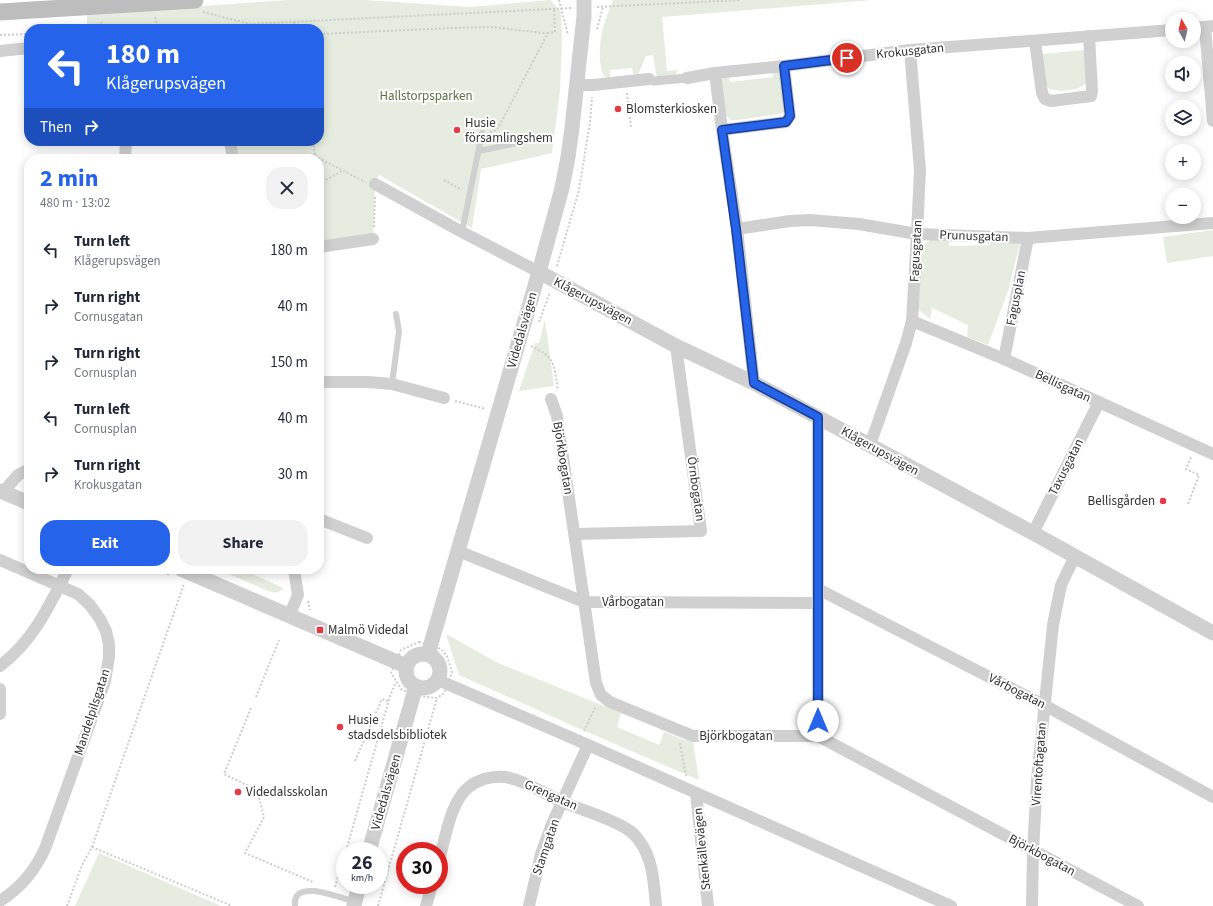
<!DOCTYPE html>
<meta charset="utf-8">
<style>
body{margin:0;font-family:"Source Sans 3",sans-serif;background:#f2f2f3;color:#1f2937;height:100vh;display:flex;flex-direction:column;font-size:15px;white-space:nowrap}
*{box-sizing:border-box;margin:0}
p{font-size:13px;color:#747a83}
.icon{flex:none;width:22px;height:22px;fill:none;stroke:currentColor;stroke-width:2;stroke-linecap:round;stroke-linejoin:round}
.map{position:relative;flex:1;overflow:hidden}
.panel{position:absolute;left:24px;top:154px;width:300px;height:420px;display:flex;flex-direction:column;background:#fff;border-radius:16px;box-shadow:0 2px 10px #0003}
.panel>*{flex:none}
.guide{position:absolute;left:24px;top:24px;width:300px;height:122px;border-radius:16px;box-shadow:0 2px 10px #0003;background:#2563eb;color:#fff;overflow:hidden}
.needle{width:26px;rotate:352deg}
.tools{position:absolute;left:1165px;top:12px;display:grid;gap:8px}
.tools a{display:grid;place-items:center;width:36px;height:36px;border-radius:50%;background:#fff;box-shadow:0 2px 10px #0003;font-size:20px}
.speed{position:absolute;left:336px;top:842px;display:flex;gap:8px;font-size:20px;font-weight:700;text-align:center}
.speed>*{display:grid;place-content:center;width:52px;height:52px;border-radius:50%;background:#fff;box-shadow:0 2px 10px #0003;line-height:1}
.speed small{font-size:10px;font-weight:400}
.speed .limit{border:6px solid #d22;background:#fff;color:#111}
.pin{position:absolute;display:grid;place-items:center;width:34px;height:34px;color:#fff;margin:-17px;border:2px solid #fff;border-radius:50%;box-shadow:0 1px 4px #0007}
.me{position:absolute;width:44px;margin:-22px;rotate:0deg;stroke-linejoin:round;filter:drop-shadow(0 0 3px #0008)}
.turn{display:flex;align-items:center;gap:14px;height:84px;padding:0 16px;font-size:18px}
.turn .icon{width:52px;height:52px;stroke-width:2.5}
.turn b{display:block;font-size:28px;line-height:34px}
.then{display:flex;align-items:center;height:38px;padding:0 16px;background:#0003;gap:8px;font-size:15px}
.round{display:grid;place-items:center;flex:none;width:42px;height:42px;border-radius:16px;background:#f2f2f3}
.overview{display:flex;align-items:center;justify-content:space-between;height:68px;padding:0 16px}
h1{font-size:24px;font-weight:700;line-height:30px;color:#2563eb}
.primary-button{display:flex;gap:8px;margin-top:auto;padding:8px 16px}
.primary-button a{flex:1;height:46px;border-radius:16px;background:#2563eb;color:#fff;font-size:16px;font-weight:700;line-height:46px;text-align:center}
.primary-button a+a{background:#f2f2f3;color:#1f2937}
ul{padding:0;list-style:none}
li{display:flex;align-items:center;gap:12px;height:56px;padding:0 16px}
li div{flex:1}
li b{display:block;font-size:15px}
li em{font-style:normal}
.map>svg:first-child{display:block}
.green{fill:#e6ecdf}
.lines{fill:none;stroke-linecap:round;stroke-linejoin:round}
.path{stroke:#cdcdcd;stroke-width:2;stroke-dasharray:2 2;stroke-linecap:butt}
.service{stroke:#d0d0d0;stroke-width:6}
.pedestrian{stroke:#d0d0d0;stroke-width:9}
.minor{stroke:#d0d0d0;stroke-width:12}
.tertiary{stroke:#d0d0d0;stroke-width:15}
.secondary{stroke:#bdbdbd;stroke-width:17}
.route-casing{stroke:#184099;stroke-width:10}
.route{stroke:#2563eb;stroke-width:7}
.poi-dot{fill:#e63946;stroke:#fff;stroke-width:1.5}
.labels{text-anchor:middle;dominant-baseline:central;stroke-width:4;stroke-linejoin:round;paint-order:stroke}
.street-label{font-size:13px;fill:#333;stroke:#fff}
.park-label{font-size:13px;fill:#56703f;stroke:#fff}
.poi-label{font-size:13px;fill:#333;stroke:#fff;text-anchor:start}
</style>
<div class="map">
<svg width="1213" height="906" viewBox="0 0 1213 906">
<rect width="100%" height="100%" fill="#fff"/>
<g class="green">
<path d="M288,0H364L469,7L550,0L561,12L562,40L560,91L552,153L481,169L472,228L379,175L375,184L373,239L319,247V159H236L233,141H319V29H87V14Z"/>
<path d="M613,0H872L662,17L667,71L678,70L674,77L657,79L653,55L646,56L637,77H634L632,68L610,70V79L603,75C595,50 603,24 613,0Z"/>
<path d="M1084,50C1085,57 1089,72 1088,79C1086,90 1063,92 1054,90C1050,90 1048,88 1046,85L1042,54Z"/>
<path d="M773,69L780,70L786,107L781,114L737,120H731L724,114L721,95L722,78L728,75L730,82L773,77Z"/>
<path d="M1213,230V256L1167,263L1163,237Z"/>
<path d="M950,238L949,246L991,245V239L1020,243L1008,291L988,345L967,337L968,325L932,308L930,319L918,309L922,245L931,240Z"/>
<path d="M545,320L554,386L519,391L535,343H539Z"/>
<path d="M217,569H242L283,588C278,594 275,593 268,591Z"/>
<path d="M446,634L498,663L621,713L617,727L659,745L664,732L681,739L693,742L699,780L578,728L459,675Z"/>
<path d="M99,853L221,906H75Z"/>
</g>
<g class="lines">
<g class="path">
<path d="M559,0L568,35"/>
<path d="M597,7L741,0"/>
<path d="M203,12L250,24L571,8"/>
<path d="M155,17L158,29"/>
<path d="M294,22L295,29"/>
<path d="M90,29L104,21"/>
<path d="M248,29L250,24"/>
<path d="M597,29L603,7"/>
<path d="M319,34L453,28L493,27L542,33H548"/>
<path d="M0,35L29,34"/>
<path d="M627,93L631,127"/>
<path d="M490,132L497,130L548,33L555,32L554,10"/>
<path d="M313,141L315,156"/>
<path d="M299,159L315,156L365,182"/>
<path d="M326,180L342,171"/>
<path d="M444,180L462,190"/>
<path d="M374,227L375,196"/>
<path d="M557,266L579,190L590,122L592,97"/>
<path d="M539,322L550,292"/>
<path d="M531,346C548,354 554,359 556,378C557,382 558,387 557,391"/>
<path d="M455,401L486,409"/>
<path d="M1188,504L1199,475L1186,469L1191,457"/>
<path d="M156,569L170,575"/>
<path d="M308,601L310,610"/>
<path d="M419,642L441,649L447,656L452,672L448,685L443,694L437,698L426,697L402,690L391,673L401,650Z"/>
<path d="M256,697L279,640"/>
<path d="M251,708L224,774L257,790L264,817L245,853L313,882"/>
<path d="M584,731L596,706"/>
<path d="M680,743L686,776"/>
<path d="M355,761L382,699L388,701"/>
<path d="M92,847L232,906"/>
<path d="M346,851L390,696L396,682"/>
<path d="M335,887L345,853"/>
<path d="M67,906L82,865L92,847L184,584"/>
<path d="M378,906L437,698"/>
</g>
<g class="service">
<path d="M479,151L527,141"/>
<path d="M462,232L482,133"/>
<path d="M392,384L399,331L396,314"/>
<path d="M295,906C292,877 341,898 355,902"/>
</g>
<path class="pedestrian" d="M649,79L654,81L687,78"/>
<g class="minor">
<path d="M1205,27L1213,121"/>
<path d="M1194,28L1213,26"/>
<path d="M1035,41L1042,93L1045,99L1051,101L1091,96L1092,91L1089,36"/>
<path d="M0,51L29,48"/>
<path d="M715,73L722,130L737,229L754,383"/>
<path d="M687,78L715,73L784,66L910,50L1172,30"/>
<path d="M577,85H593L649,79"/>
<path d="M722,130L786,122L790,116L784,66"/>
<path d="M230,141L233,159"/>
<path d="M125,159L126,141"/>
<path d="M375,184L462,232L539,272"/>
<path d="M737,229L790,221L810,220L859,224L917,234L1028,238L1213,223"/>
<path d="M319,247L373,239"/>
<path d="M912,321L1004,359L1213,454"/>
<path d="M1004,359L1028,238"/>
<path d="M319,382H368L392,384L444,398"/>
<path d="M551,399L557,416L596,683L601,695L610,702L693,736H818L1138,906"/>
<path d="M818,417V736"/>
<path d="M870,445L906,343L912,321L917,234L920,170L910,50"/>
<path d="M3,492L18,475L29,469"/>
<path d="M319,519L367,538"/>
<path d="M1033,533L1099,402"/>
<path d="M575,534L701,531L676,346"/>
<path d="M458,551L584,602L818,603"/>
<path d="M0,560L78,594L90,605L100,619L106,631L109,644V657L105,681L46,846C36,870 22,887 0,901"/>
<path d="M818,589L1044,705L1213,797"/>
<path d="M289,616L298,595L294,569"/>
<path d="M0,666C34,640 49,606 68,569"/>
<path d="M438,680L579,741L951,906"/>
<path d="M0,689V714"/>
<path d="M696,793L708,906"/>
<path d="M439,860C446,837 450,801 470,786C480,779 493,776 505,777C525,780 544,794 563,802C584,811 608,817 627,829C632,832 637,837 640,842C653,859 654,885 656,906"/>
<path d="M426,906L432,885"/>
<path d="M529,906L541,854L552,824L588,745"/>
<path d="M1032,906L1033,851L1037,780L1053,625L1061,585L1075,556"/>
</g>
<g class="tertiary">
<path d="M539,272L676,346L754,383L1033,533L1213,633"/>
<path d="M0,491L29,503"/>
<path d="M181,569L406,666"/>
<circle cx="423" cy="671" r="17"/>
<path d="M428,654L539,272L562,188L568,157L572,128L584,16V0"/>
<path d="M369,851L416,686"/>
<path d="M354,906L359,885"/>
</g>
<path class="secondary" d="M0,12L195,0"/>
</g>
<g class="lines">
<defs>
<path id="route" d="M818,721V417L754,383L736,229L722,130L786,122L790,116L784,66L847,58"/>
</defs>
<use href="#route" class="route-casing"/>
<use href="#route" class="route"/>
</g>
<g class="poi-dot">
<circle cx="618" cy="109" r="4"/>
<circle cx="457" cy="130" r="4"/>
<circle cx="1163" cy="501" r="4"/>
<rect x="316" y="626" width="8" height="8" rx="2"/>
<circle cx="340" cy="727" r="4"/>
<circle cx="238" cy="792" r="4"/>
</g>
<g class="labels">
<g class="street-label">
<text transform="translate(910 51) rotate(-6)">Krokusgatan</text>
<text transform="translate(974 236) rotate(2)">Prunusgatan</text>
<text transform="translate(916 251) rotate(-87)">Fagusgatan</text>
<text transform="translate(1016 298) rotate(-79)">Fagusplan</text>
<text transform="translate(593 301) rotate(28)">Klågerupsvägen</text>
<text transform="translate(522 330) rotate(-74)">Videdalsvägen</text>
<text transform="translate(1063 386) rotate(25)">Bellisgatan</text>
<text transform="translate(880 451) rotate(29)">Klågerupsvägen</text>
<text transform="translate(563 458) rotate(81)">Björkbogatan</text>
<text transform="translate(1066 467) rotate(-63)">Taxusgatan</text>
<text transform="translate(696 489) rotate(82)">Örnbogatan</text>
<text x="633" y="602">Vårbogatan</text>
<text transform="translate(1017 691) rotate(27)">Vårbogatan</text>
<text transform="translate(92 712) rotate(-72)">Mandelpilsgatan</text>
<text x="736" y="736">Björkbogatan</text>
<text transform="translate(1039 764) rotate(-86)">Virentoftagatan</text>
<text transform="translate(386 792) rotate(-74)">Videdalsvägen</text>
<text transform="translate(551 795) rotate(24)">Grengatan</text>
<text transform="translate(546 847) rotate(-71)">Stamgatan</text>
<text transform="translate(702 849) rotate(-96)">Stenkällevägen</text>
<text transform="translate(1042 855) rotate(28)">Björkbogatan</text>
</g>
<g class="park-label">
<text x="426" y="96">Hallstorpsparken</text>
</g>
<g class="poi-label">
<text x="626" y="109">Blomsterkiosken</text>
<text x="465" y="123">Husie<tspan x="465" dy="15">församlingshem</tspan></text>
<text x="1155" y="501" text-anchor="end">Bellisgården</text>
<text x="328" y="630">Malmö Videdal</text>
<text x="348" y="720">Husie<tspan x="348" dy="15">stadsdelsbibliotek</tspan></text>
<text x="246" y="792">Videdalsskolan</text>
</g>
</g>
</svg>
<div class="tools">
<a><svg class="needle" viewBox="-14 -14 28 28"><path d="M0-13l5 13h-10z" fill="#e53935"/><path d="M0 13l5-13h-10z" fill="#747a83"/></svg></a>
<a><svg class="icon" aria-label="sound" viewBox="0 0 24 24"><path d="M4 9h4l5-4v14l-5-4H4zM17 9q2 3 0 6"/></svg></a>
<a><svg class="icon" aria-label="layers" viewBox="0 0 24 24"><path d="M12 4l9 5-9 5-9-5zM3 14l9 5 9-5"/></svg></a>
<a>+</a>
<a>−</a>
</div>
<div class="speed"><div>26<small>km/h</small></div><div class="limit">30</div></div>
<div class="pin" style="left:847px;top:58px;background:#d93025"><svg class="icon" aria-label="arrive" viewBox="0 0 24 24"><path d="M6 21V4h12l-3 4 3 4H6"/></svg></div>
<svg class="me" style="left:818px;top:721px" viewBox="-20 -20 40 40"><circle r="19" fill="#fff"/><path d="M0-13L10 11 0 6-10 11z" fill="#2563eb"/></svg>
<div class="guide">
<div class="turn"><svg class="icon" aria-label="left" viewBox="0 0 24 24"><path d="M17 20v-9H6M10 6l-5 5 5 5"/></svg><div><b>180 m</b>Klågerupsvägen</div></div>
<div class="then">Then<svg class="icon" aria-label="right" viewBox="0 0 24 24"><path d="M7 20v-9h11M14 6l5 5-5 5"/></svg></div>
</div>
<section class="panel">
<div class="overview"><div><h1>2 min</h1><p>480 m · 13:02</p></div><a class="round"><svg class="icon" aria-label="close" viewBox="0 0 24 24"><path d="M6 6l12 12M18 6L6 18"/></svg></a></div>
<ul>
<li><svg class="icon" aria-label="left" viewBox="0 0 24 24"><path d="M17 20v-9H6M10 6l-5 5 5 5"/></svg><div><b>Turn left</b><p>Klågerupsvägen</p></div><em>180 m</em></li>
<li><svg class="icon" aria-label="right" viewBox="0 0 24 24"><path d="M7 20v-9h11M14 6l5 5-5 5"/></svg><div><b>Turn right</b><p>Cornusgatan</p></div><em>40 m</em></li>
<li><svg class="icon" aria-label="right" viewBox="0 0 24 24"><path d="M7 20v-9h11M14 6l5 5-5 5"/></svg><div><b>Turn right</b><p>Cornusplan</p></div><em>150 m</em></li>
<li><svg class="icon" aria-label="left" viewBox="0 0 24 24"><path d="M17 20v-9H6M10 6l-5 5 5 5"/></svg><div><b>Turn left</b><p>Cornusplan</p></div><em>40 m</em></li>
<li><svg class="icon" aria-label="right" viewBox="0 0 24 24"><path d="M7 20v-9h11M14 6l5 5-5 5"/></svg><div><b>Turn right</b><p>Krokusgatan</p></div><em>30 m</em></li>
</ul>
<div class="primary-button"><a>Exit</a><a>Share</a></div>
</section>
</div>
